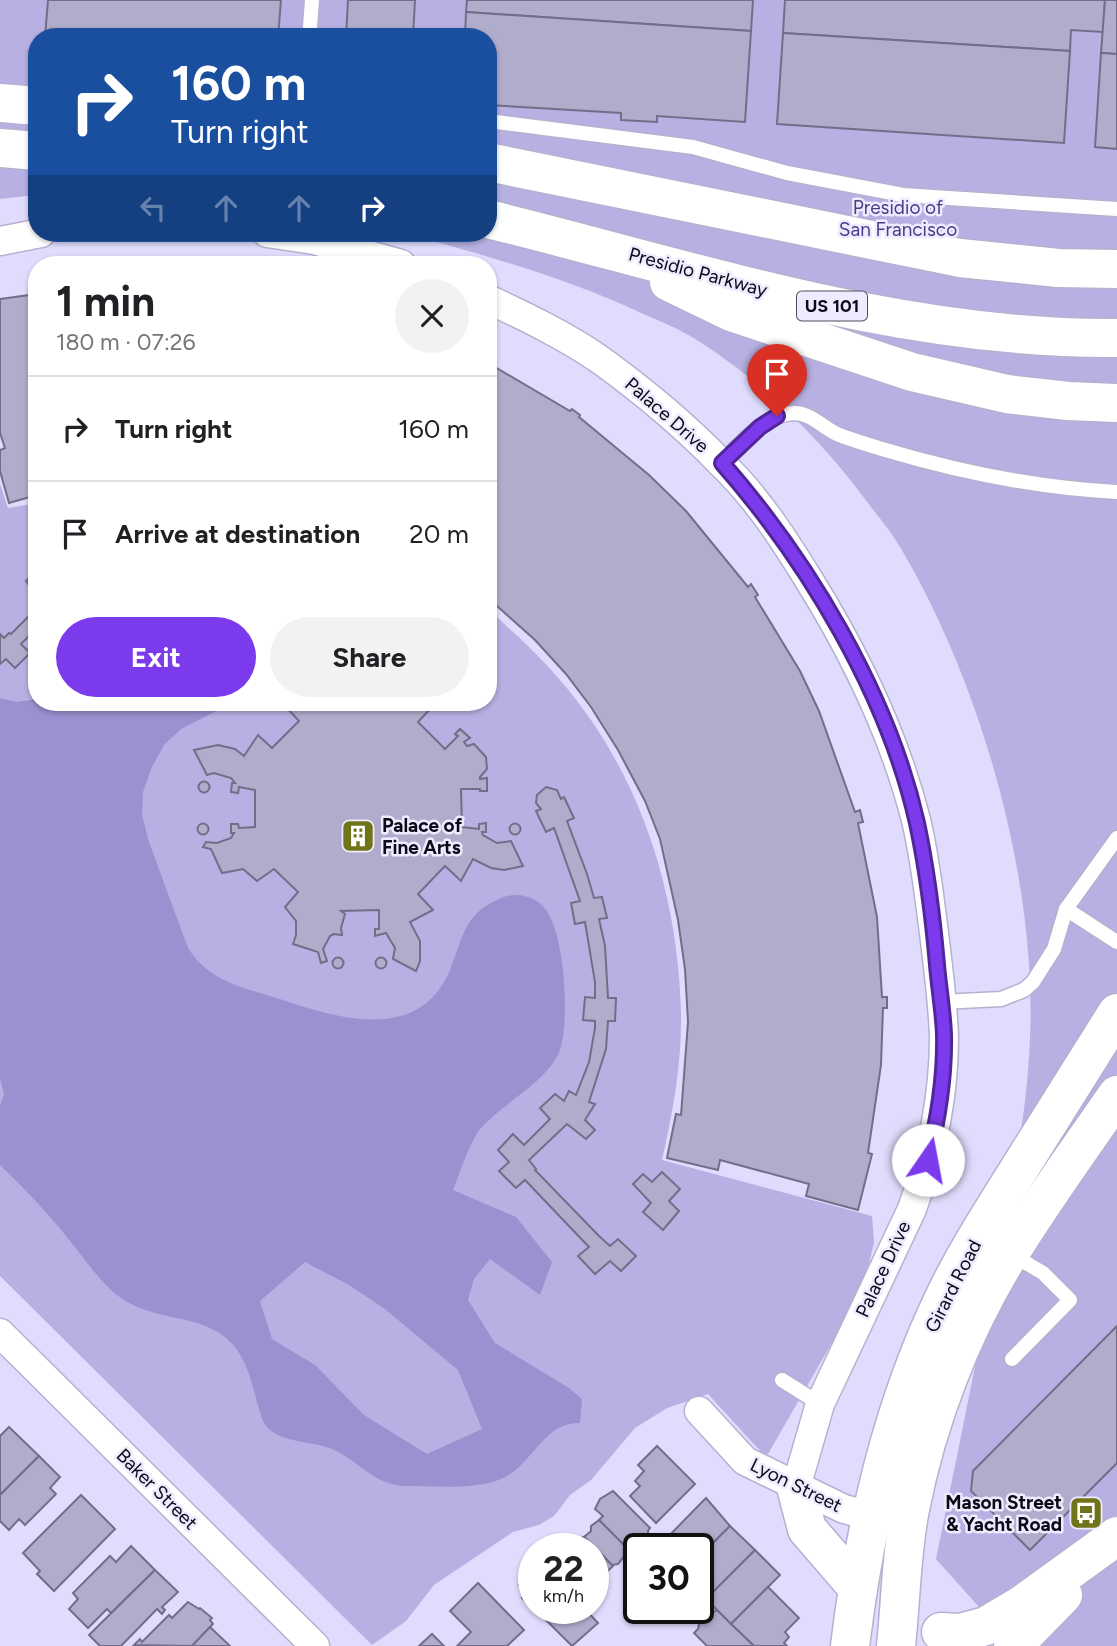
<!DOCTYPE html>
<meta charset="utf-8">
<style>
body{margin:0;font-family:Figtree,sans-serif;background:#f2f2f2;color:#202124;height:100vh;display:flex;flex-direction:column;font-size:26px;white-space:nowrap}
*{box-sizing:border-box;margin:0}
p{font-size:23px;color:#757577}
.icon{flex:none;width:38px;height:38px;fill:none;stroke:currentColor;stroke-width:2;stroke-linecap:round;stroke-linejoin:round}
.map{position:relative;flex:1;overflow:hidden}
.details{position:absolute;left:28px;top:256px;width:469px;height:455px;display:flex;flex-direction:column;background:#fff;border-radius:28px;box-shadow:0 2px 5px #0004}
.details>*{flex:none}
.hud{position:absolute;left:28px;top:28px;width:469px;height:214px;border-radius:28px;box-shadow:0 2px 5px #0004;background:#1a4fa0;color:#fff;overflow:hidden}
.speed{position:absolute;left:518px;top:1533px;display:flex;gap:14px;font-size:35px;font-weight:700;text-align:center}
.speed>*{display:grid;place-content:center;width:91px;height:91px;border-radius:50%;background:#fff;box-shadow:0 2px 5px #0004;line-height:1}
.speed small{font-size:18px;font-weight:400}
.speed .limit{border:4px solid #111;border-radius:10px;background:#fff;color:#111}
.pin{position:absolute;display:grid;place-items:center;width:60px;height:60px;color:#fff;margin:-72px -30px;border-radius:50% 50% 50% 0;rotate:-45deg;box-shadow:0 0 7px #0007}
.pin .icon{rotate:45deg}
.me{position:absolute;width:77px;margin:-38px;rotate:12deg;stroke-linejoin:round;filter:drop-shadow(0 0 5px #0008)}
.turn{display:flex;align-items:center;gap:24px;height:147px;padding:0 28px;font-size:32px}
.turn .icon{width:91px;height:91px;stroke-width:2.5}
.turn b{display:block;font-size:49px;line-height:60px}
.lanes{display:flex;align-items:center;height:66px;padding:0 28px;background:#0003;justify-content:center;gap:35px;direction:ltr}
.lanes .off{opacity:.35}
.round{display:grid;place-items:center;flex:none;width:74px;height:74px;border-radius:37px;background:#f2f2f2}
.overview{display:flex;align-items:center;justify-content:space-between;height:119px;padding:0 28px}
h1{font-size:42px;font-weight:700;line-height:52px}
.primary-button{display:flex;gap:14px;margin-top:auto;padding:14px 28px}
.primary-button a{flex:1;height:80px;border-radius:42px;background:#7c3aed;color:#fff;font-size:28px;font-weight:700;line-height:80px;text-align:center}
.primary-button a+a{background:#f2f2f2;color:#202124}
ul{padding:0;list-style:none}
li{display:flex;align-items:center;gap:21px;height:105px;padding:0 28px;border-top:2px solid #e0e0e0}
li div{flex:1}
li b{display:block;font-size:26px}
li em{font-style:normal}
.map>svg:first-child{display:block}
.green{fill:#b7b0e2}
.water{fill:#9b90d0;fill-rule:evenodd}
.building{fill:#b0accb;stroke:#716e8a;stroke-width:2}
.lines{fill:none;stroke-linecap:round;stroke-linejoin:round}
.lane-casing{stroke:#b5b1d0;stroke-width:17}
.street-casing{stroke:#b5b1d0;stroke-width:31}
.secondary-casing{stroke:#b5b1d0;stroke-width:41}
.highway-casing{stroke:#b5b1d0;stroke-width:41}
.lane{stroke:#fff;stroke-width:14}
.street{stroke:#fff;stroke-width:28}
.secondary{stroke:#fff;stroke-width:38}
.highway{stroke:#fff;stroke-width:38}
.route-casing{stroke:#51269a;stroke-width:18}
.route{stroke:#7c3aed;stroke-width:12}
.labels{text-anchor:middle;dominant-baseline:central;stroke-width:5;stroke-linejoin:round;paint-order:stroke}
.shield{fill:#edebff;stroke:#504e5b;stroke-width:2}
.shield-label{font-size:18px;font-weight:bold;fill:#0c0a15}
.park-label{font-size:19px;fill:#4d3a87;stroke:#edebff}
.street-label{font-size:19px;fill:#0c0a15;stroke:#edebff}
.poi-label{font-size:19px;font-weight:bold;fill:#0c0a15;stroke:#edebff;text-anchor:start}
</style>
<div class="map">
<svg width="1117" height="1646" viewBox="0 0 1117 1646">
<rect width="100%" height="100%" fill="#e0dcfd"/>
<g class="green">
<path d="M0,0H1117V1646H1014L936,1559C955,1467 973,1375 992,1283C1009,1201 1027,1121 1030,1038C1037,879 981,683 900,547C892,533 881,520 871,507C822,440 762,380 692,337C675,327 657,320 639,312C564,277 484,255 404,233H488V37H37V195L0,199Z"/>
<path d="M0,484L8,508L37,503V702H488V609C513,632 538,654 560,680C640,772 678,892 681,1013C682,1062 673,1112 662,1160L872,1216L874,1242L869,1264L845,1320L768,1454H763L708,1394L667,1408L635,1428L591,1480L570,1495L554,1516L539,1525L513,1532L434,1585L406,1621L372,1645L0,1276Z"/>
</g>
<path class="water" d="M0,698L17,702L37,699V702H234L181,729L164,745L152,767L143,792L142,815L149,842L188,948C210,983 246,988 283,1000C341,1020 420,1042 450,970C464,935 464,912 504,897C519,892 537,897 546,910C565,934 571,1028 558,1055C543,1084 503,1103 481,1128C471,1139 459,1175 453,1190L516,1217L552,1262L540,1295L490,1259L474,1279L468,1300L495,1343L569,1388L582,1399L580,1423C542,1422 533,1466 501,1479C473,1490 436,1486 406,1486C375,1486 358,1460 332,1449C313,1441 281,1443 267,1427C261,1420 260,1411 257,1402C251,1379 245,1353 225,1337C195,1313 151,1322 117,1295C96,1278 80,1252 62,1231C43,1208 22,1186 0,1165V1106L4,1094L0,1078ZM305,1262L349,1285L385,1309L458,1370L482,1429L427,1454L364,1415L315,1365L272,1339L260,1301Z"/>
<g class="building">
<path d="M48,0H281L278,37H45Z"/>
<path d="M348,0H415L413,37H346Z"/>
<path d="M467,0H753L751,31L466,12Z"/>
<path d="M785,0H1105L1103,32L1071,30L1070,51L783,33Z"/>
<path d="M1105,0H1117V54L1101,53Z"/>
<path d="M466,12L751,31L745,122L657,116V122L621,120V113L488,105V37H465Z"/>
<path d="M783,33L1070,51L1064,143L777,124Z"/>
<path d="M1101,53L1117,54V149L1095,147Z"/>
<path d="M37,294V495L9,503L0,471V450L5,448L0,433V299Z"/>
<path d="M488,363L570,411L572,409L580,415L579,417L649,475L686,511L748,587L751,584L758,595L755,597L800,671L819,711L855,812L860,810L863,822L858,823L877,917L882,997H887V1008H883L881,1065L868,1153L872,1154L858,1210L806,1196L809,1184L720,1160L718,1170L667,1158L676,1114L681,1115L688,1022L685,969L678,920L660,839L645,801L618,750L591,707L566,674L535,640L488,598Z"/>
<path d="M36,572H37V597L26,581Z"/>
<path d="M37,608V628L21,644L30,653L15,668L6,659L0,664V634L4,638L9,633L11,634Z"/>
<path d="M292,702H339V705H378V702H432L437,706L433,710L431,708L418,722L445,749L458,736L455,734L460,729L470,738L464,742L467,746L474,744L486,757L487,769L480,777V779L487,778V791H480V789H461L462,827L479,829V824L486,823V832H482L483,835L497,843L511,841L523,866L504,870L491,868L473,859L461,881L445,866L418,894L433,910L410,922L420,941V961L416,971L393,959L395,948L386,933L375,936V929H379V910L341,911L345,914L341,928L342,935L334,934L330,936L323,949L327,961L321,963L318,952L293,944L296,935V921L285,907L298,892L274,869L257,881L243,869L222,873L211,849L203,847L206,842L217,843L231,838L234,833H231V824H238L239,828L255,827V790L239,787L238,793L231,792L232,783H235L231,778L214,773L207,775L194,750L218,745L235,749L244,756L258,735L272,748L299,721L285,706Z"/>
<circle cx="204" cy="787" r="5.5"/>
<path d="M546,787L557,790L561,799L564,797L574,818L567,821L587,874L594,898L602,897L607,918L599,919L605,946L608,998H616L615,1021H608L606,1049L589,1102L595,1104L585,1120L595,1130L586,1139L567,1124L529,1160L536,1169L535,1170L599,1236L610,1246L618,1239L636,1256L621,1271L610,1261L595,1274L578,1256L589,1247L525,1180L516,1188L499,1171L509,1162L498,1150L513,1134L524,1145L550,1119L540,1108L555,1094L564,1101L569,1091L576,1095L589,1062L595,1028V1021L583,1020L585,997L595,998V982L585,922L575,924L571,903L580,901L554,828L546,832L536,811L541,809L536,803L537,795Z"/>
<circle cx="515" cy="829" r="5.5"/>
<circle cx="203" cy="829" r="5.5"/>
<circle cx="381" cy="963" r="5.5"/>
<circle cx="338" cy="963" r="5.5"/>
<path d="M662,1172L680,1189L669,1201L679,1211L663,1230L643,1212L651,1203L633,1184L643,1174L652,1182Z"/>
<path d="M1117,1326V1463L1030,1550L971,1491L973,1471Z"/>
<path d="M9,1427L39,1456L0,1495V1436Z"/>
<path d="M657,1446L695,1484L656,1523L630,1496L640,1486L635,1481L644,1471L638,1465Z"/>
<path d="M39,1456L60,1477L50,1488L56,1494L25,1525L19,1519L9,1530L0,1521V1495Z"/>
<path d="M613,1491L650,1528L648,1531V1537L641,1544L635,1543L629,1550L599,1520L603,1516L595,1509L600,1499Z"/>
<path d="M81,1495L115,1529L54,1591L37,1574L40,1571L23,1553Z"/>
<path d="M706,1498L730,1526L698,1558V1549H656Z"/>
<path d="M599,1520L629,1550L618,1564L612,1565L584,1537L591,1531V1526Z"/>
<path d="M730,1526L755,1550L706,1599L698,1591V1558Z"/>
<path d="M584,1537L613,1566L593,1585V1549H558L564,1544Z"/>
<path d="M131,1546L155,1570L111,1613L107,1609L88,1628L69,1609L78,1599L73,1593L110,1556L116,1562Z"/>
<path d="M755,1550L780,1575L731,1624L706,1599Z"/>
<path d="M533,1565L534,1608H533L522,1598L527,1593L519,1585L528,1576V1570Z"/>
<path d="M155,1570L178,1592L162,1607L165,1610L162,1614L157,1609L121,1646H100L89,1635Z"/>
<path d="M478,1583L524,1630L507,1646H457L471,1632L450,1611Z"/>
<path d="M768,1587L799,1618L785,1632L789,1637L784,1643L787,1646H754L731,1624Z"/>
<path d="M188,1602L199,1609L200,1608L212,1618L210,1620L213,1624L192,1646L134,1645L140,1639L142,1642L169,1615L172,1618Z"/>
<path d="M543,1608H584L598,1623L572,1646L543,1617L547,1613Z"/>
<path d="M717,1610L731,1624L754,1646H707L694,1633L698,1629L700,1620Z"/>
<path d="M210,1627L230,1646H192Z"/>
<path d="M432,1634L444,1646H419Z"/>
</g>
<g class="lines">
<defs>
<g id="lane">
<path d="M312,37L310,27L312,0"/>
<path d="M488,121L693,147L787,173L903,195L1117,209"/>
<path d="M721,463C742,443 764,414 794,413C811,413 822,427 837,434C851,440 867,444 882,449C959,472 1037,488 1117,492"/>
<path d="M1066,909L1117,942"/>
<path d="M941,1002L1001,999L1024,990L1033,982L1054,949L1066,909L1117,838"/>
<path d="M1011,1254L1043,1273L1070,1300L1012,1359"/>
<path d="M782,1380L820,1404"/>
</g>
<g id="street">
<path d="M267,233L314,240L401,264"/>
<path d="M0,241L41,233"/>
<path d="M488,299C526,317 564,335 599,359C642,390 683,424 720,462C756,496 783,538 809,580C855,654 894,734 916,820C925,857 929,895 934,933C938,967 943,1003 944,1037C944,1096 932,1154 912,1209L820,1404L796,1487"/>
<path d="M0,1333L315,1646"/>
<path d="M699,1411L745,1461L844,1509L872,1516"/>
</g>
<g id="secondary">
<path d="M796,1487L807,1529L858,1588"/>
<path d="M941,1632L960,1633L986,1626L1023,1604L1117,1536"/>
<path d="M850,1646C865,1524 892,1405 946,1294C968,1249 995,1208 1021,1166C1053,1115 1085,1064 1117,1013"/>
<path d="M896,1646C901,1600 901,1554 910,1509C927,1422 961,1333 1007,1258C1041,1202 1080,1149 1117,1095"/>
<path d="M1013,1646L1063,1595"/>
</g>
<g id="highway">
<path d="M0,103L37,106"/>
<path d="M0,148L37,151"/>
<path d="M488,162L960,258L1058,268L1117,269"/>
<path d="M488,219C695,270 901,340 1117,338"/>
<path d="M669,282L731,312L912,372L1007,394L1068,401L1117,403"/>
</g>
</defs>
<use href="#lane" class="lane-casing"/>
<use href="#street" class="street-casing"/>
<use href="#secondary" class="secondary-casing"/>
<use href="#highway" class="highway-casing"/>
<use href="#lane" class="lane"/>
<use href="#street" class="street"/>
<use href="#secondary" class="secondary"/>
<use href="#highway" class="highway"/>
</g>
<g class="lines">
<defs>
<path id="route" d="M777,416L760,427L722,463C808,561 888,694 917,823C927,870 933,918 937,965C939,988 943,1011 944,1034C945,1076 938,1120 928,1160"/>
</defs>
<use href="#route" class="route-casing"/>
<use href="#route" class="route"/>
</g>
<defs>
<symbol id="building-square" viewBox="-11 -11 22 22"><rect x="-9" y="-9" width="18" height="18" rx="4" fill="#717319" stroke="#edebff"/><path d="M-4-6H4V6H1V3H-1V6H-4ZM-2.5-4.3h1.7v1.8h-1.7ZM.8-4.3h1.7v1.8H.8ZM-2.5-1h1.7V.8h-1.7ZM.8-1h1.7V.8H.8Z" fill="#fff"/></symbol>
<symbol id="bus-square" viewBox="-11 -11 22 22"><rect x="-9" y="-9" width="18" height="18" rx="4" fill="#717319" stroke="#edebff"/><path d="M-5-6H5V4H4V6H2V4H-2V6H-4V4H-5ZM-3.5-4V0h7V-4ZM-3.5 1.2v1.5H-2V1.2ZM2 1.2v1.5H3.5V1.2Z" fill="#fff"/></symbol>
</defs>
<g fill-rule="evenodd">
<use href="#building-square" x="339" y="817" width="38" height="38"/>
<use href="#bus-square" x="1067" y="1494" width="38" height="38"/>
</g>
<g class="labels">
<rect class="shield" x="797" y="291.5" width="70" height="29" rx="5"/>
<g class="shield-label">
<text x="832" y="306">US 101</text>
</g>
<g class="park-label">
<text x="898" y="207">Presidio of<tspan x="898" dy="22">San Francisco</tspan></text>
</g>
<g class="street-label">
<text transform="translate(698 272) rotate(15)">Presidio Parkway</text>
<text transform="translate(667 415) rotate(41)">Palace Drive</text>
<text transform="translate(883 1269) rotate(-65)">Palace Drive</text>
<text transform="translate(953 1286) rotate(-63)">Girard Road</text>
<text transform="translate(796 1485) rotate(26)">Lyon Street</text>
<text transform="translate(157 1489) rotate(45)">Baker Street</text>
</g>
<g class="poi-label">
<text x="382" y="825">Palace of<tspan x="382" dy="22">Fine Arts</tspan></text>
<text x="1062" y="1502" text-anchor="end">Mason Street<tspan x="1062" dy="22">&amp; Yacht Road</tspan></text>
</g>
</g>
</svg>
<div class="speed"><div>22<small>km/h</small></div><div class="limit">30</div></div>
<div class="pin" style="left:777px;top:416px;background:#d93025"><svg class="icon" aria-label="arrive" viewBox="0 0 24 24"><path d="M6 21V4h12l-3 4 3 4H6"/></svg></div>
<svg class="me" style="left:928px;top:1160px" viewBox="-20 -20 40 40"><circle r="19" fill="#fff"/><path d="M0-13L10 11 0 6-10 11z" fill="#7c3aed"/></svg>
<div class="hud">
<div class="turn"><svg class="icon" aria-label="right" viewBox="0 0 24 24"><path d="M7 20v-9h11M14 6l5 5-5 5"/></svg><div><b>160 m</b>Turn right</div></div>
<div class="lanes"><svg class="icon off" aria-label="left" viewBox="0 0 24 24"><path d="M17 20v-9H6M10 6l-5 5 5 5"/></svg><svg class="icon off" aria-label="ahead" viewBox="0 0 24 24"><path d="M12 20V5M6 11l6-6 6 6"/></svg><svg class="icon off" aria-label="ahead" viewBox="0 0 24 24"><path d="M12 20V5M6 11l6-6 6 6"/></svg><svg class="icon" aria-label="right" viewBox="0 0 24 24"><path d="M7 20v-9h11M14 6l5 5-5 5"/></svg></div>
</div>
<section class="details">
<div class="overview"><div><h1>1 min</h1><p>180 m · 07:26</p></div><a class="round"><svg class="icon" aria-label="close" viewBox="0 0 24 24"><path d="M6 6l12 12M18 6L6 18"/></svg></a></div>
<ul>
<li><svg class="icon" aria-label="right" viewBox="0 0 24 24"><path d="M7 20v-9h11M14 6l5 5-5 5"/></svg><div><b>Turn right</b></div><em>160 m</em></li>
<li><svg class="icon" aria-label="arrive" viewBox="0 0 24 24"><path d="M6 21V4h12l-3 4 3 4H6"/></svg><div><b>Arrive at destination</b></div><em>20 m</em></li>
</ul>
<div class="primary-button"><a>Exit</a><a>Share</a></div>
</section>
</div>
